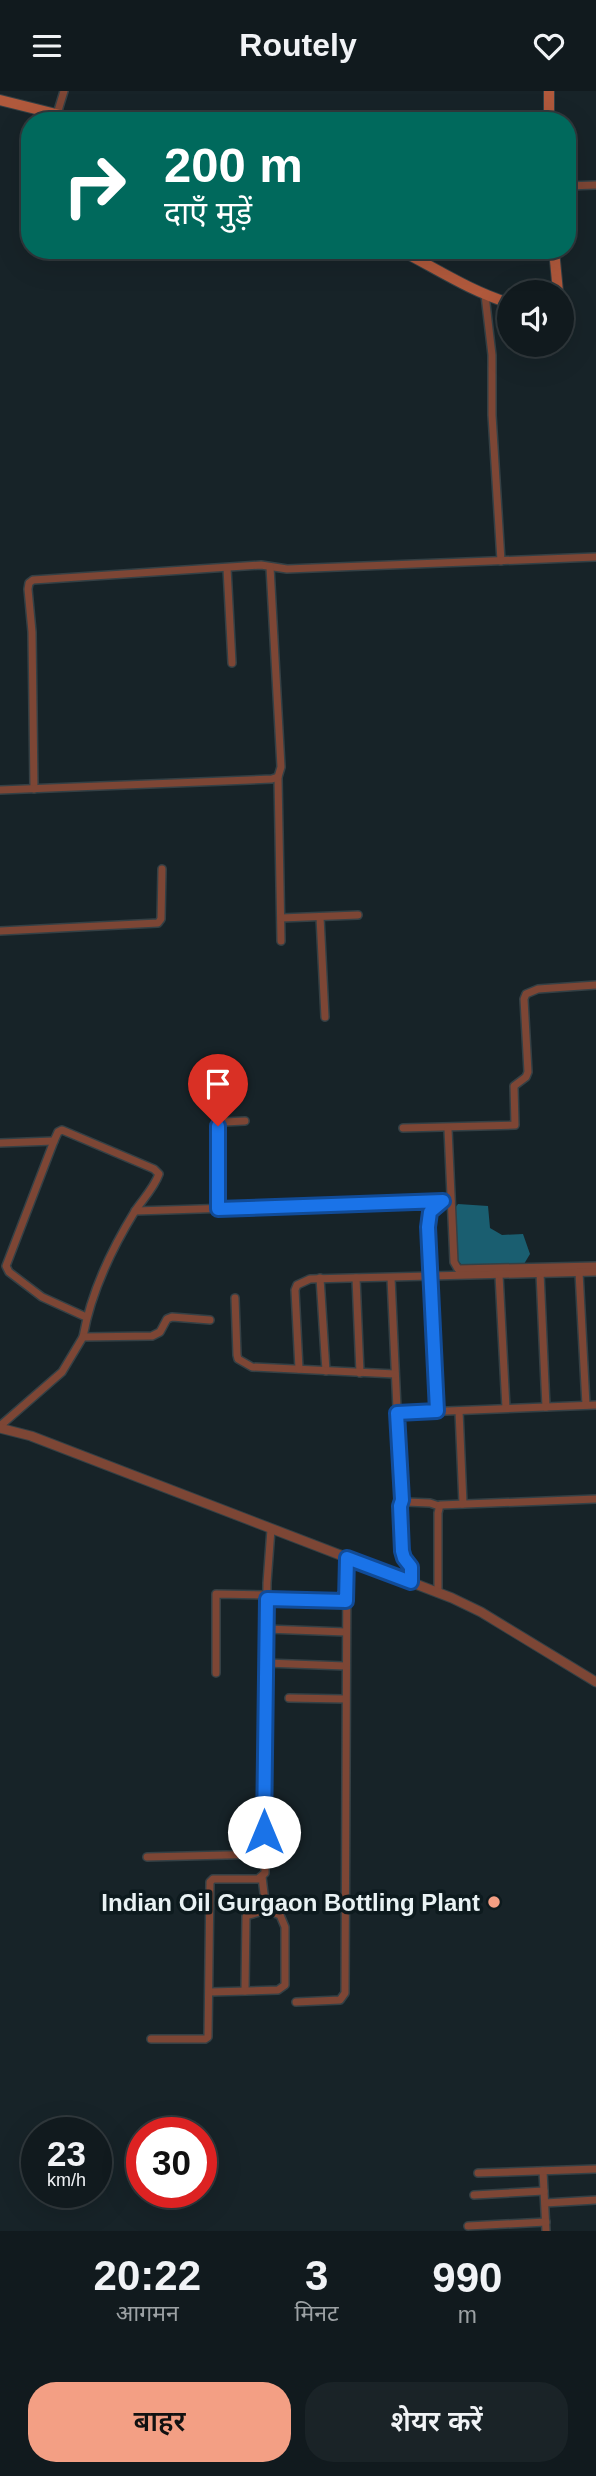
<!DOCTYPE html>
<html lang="hi">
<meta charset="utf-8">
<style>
body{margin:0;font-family:Helvetica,"Noto Sans Devanagari",sans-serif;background:#1a2327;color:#f1f3f6;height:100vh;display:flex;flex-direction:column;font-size:26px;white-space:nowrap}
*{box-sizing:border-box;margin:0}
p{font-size:23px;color:#9ca1a4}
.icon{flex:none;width:38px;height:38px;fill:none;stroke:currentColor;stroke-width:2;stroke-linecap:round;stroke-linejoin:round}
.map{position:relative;height:2140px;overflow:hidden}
.details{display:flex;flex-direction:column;background:#111a1e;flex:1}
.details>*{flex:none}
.guide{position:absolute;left:21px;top:21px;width:555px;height:147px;border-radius:28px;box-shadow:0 7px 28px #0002,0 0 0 2px #30383c;background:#00695c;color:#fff;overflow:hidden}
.buttons{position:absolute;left:497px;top:189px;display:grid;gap:14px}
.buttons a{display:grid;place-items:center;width:77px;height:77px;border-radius:50%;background:#111a1e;box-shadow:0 7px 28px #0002,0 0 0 2px #30383c;font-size:35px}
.speed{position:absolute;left:21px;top:2026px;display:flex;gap:14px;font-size:35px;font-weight:700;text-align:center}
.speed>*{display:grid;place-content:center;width:91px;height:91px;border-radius:50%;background:#111a1e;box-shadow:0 7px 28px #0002,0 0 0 2px #30383c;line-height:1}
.speed small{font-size:18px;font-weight:400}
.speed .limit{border:10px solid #d22;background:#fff;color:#111}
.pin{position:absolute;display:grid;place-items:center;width:60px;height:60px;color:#fff;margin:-72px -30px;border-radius:50% 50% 50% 0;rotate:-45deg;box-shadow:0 0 7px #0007}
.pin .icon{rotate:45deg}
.me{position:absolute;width:77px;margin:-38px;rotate:0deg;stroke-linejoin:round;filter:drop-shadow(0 0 5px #0008)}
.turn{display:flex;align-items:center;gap:24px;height:147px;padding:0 28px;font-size:32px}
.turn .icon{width:91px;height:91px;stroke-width:2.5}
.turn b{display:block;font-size:49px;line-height:60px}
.eta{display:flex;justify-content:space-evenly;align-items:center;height:119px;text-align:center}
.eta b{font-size:42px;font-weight:600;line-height:49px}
.cta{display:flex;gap:14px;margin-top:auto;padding:14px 28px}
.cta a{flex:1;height:80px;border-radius:28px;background:#f39f84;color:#111;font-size:28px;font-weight:600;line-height:80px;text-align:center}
.cta a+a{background:#1a2327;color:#f1f3f6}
header{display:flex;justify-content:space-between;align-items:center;height:91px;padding:0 28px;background:#111a1e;font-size:32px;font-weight:600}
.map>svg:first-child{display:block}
.water{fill:#1a5e70}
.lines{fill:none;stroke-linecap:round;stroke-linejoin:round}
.minor-casing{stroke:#344045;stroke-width:10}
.tertiary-casing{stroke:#344045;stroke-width:11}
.secondary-casing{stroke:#344045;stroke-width:12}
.minor{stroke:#7d4635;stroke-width:7}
.tertiary{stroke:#7d4635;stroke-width:9}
.secondary{stroke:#b0593c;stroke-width:10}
.route-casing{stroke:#114b97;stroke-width:18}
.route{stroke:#1a73e8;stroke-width:12}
.poi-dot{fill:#f39f84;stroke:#0d1a1e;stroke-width:2.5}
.labels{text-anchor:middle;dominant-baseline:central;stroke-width:7;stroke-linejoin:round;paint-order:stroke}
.poi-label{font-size:24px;font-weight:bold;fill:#e9f2f4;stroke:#0d1a1e;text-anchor:end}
</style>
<header><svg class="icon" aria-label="menu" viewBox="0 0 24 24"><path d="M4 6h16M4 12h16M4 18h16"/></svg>Routely<svg class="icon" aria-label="heart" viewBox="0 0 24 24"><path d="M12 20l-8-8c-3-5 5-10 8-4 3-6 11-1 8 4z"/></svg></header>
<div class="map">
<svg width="596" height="2140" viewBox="0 0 596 2140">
<rect width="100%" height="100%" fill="#172328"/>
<path class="water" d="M458,1113L488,1115L490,1137L502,1144L523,1143L530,1163L524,1173L464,1176L454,1166L452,1121Z"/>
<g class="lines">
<defs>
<g id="minor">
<path d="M57,23L64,0"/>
<path d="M567,95L596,94"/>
<path d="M485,204L492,264V324L501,470"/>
<path d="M227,477L232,572"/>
<path d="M278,686L281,850"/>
<path d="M34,698L32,541L28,498L29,492L33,489L261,474L287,478L596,466"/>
<path d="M0,699L272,688L278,686L281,676L270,476"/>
<path d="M320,826L325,926"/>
<path d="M281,827L358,824"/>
<path d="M0,840L158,832L161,828L162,778"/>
<path d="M403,1037L515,1034L514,995L526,986L528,981L524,908L526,903L538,898L596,894"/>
<path d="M448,1038L454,1171L458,1178L596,1175"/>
<path d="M0,1052L54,1050"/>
<path d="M218,1118V1035L224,1031L245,1030"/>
<path d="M135,1120L451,1110"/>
<path d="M579,1181L586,1314"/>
<path d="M540,1182L546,1316"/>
<path d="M499,1184L506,1317"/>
<path d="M320,1187L326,1280"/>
<path d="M356,1187L360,1282"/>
<path d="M391,1187L401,1405L406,1411L430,1412L439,1415"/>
<path d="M235,1207L237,1264L238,1268L252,1276L395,1283"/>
<path d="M83,1246C91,1201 111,1159 135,1120C143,1108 154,1097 159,1083L154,1078L62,1039L58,1041L54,1050L6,1175L9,1181L42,1206L86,1226"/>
<path d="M299,1278L295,1199L297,1194L310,1188L596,1181"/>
<path d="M437,1320L428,1136L430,1121L443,1110"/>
<path d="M459,1320L463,1413"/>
<path d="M397,1322L596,1314"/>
<path d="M0,1335L62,1281L83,1246L152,1245L160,1241L167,1228L172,1226L210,1229"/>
<path d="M403,1409C399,1417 399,1456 403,1465C409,1479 411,1472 411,1491"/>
<path d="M438,1502V1422L440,1414L596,1408"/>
<path d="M267,1508L346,1510"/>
<path d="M266,1538L346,1541"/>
<path d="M266,1572L345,1575"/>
<path d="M216,1582V1503L267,1504"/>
<path d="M289,1607L345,1608"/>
<path d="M147,1766L265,1763"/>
<path d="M245,1900L246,1825L266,1819"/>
<path d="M210,1901L278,1899L285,1894V1836L280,1824L266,1819L262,1786"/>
<path d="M296,1911L340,1909L345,1902L347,1467"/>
<path d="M151,1948H205L208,1946L210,1791L213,1788H258L265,1782L267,1492L271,1438"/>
<path d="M543,2080L546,2140"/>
<path d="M478,2082L596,2078"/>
<path d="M474,2104L544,2100"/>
<path d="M545,2112L596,2109"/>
<path d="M468,2135L546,2131"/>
</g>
<path id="tertiary" d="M0,1337L31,1345L452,1507L481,1521L596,1591"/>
<g id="secondary">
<path d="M549,0V30"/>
<path d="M0,9L84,30"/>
<path d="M400,159C437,178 470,200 509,212"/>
<path d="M554,159L558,201"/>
</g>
</defs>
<use href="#minor" class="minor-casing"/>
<use href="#tertiary" class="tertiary-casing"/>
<use href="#secondary" class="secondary-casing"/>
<use href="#minor" class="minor"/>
<use href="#tertiary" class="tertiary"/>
<use href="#secondary" class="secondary"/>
</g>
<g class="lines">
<defs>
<path id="route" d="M218,1035V1118L443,1110L430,1121L428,1136L437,1320L397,1322L402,1409L400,1415L402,1460L404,1467L411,1476V1491L347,1467L346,1510L267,1508L264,1741"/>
</defs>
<use href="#route" class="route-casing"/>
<use href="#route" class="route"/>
</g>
<circle class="poi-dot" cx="494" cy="1811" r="7"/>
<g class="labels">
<g class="poi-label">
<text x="480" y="1811">Indian Oil Gurgaon Bottling Plant</text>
</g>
</g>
</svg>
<div class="buttons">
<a><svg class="icon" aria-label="sound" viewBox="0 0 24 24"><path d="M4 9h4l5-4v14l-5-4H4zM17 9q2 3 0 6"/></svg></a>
</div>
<div class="speed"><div>23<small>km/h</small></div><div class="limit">30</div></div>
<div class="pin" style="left:218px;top:1035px;background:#d93025"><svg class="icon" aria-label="arrive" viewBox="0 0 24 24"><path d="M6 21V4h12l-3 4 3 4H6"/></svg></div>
<svg class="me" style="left:264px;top:1741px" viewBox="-20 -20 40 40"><circle r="19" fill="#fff"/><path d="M0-13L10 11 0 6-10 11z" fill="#1a73e8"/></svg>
<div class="guide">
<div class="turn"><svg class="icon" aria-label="right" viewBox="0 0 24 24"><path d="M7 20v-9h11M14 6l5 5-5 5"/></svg><div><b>200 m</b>दाएँ मुड़ें</div></div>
</div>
</div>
<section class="details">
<div class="eta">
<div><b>20:22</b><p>आगमन</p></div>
<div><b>3</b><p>मिनट</p></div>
<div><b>990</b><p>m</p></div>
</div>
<div class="cta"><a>बाहर</a><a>शेयर करें</a></div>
</section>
